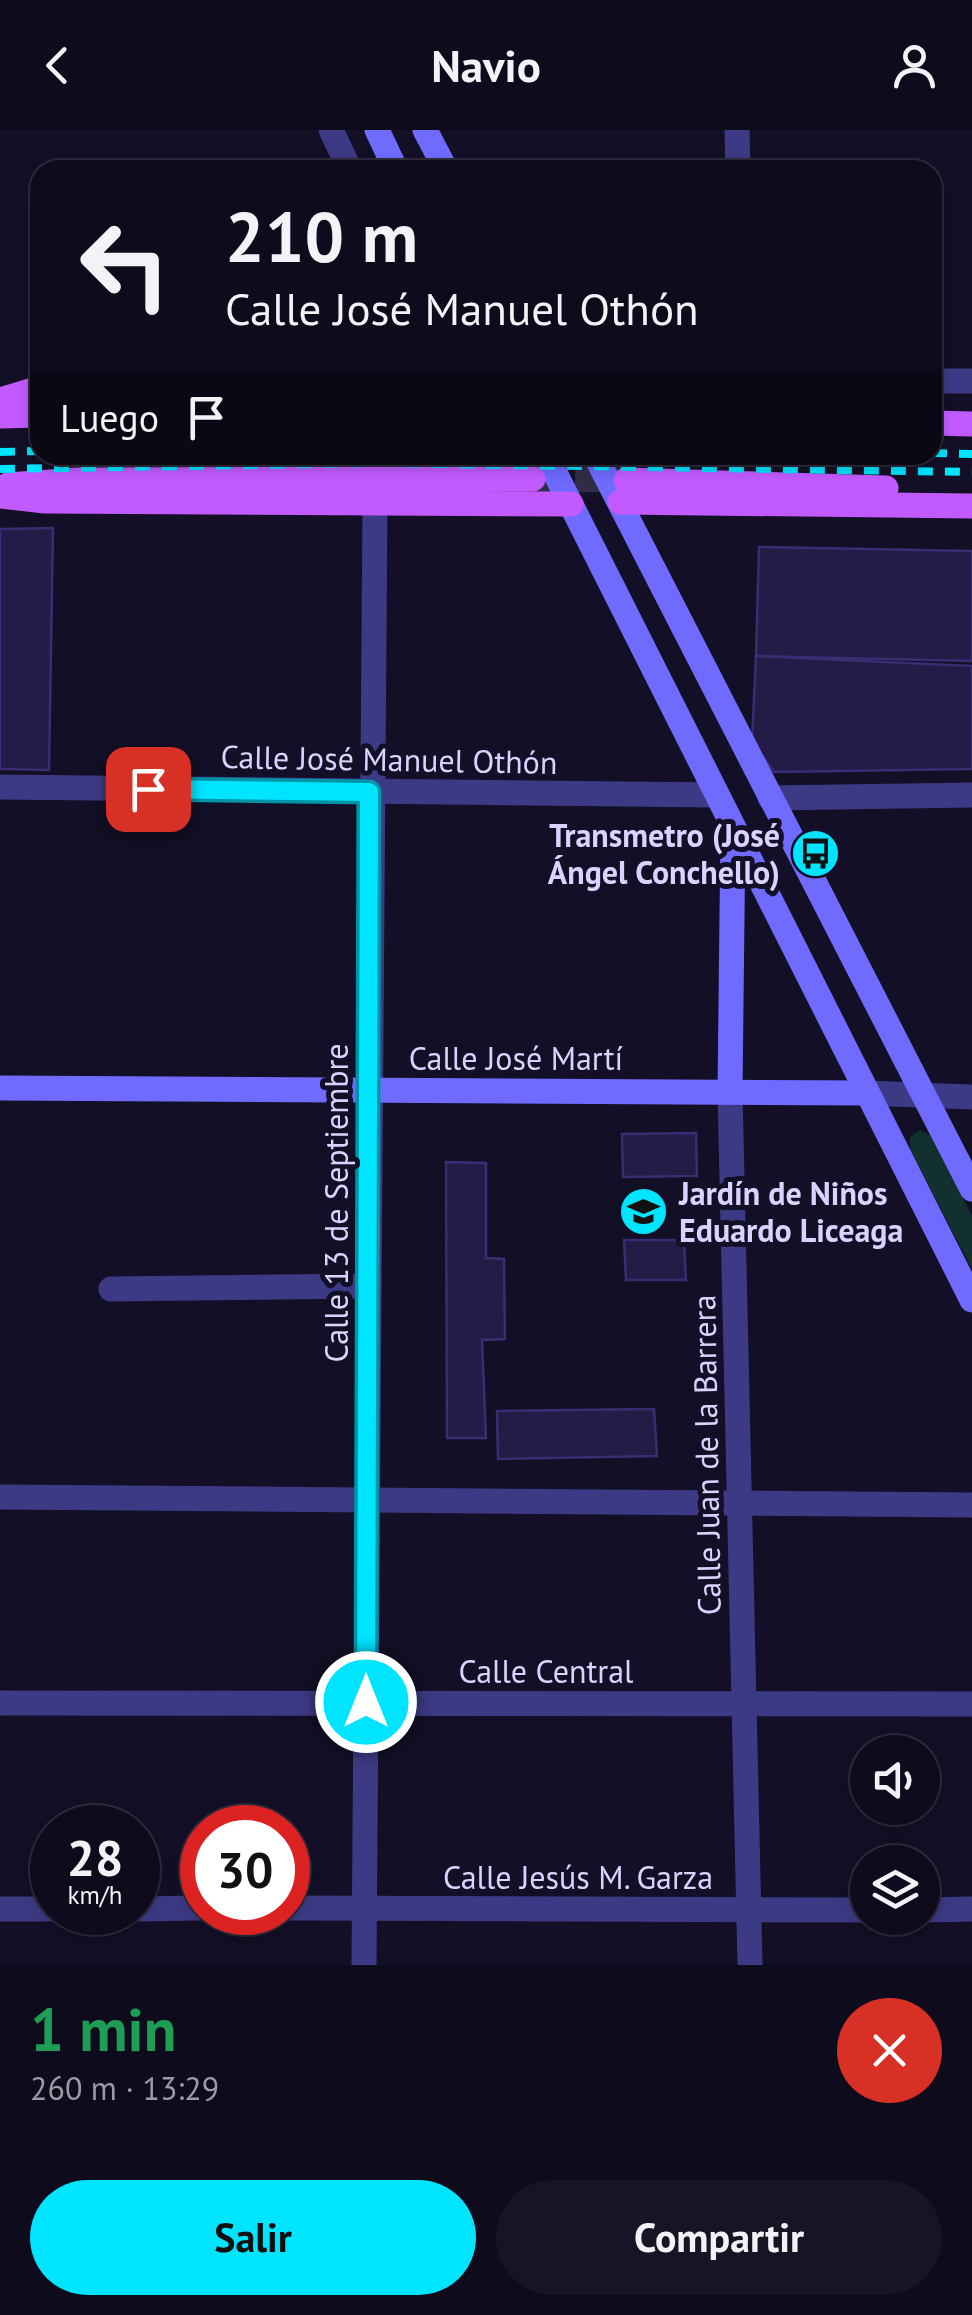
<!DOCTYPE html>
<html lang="es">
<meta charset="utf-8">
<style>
body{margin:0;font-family:"PT Sans",sans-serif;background:#171425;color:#f1f3f6;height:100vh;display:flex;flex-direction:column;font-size:38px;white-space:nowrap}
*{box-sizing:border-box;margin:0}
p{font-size:32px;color:#9b9ba3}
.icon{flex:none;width:55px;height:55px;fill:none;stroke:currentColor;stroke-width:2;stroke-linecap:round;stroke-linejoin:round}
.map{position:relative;height:1835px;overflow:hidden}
.panel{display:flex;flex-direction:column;background:#0e0b1c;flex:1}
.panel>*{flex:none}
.hud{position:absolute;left:30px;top:30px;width:912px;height:305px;border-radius:30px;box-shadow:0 5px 15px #0003,0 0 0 2px #2e2b3b;background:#0e0b1c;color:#f1f3f6;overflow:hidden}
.buttons{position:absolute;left:850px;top:1605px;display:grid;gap:20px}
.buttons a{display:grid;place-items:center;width:90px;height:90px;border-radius:50%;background:#0e0b1c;box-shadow:0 5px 15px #0003,0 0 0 2px #2e2b3b;font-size:50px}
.speed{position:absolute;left:30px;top:1675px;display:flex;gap:20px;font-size:50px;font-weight:700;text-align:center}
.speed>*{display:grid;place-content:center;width:130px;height:130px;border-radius:50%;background:#0e0b1c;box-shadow:0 5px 15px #0003,0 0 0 2px #2e2b3b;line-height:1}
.speed small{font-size:25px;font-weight:400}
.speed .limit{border:15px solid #d22;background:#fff;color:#111}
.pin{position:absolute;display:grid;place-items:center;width:85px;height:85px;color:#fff;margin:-42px;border-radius:20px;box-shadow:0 5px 15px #0006}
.me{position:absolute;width:110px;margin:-55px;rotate:0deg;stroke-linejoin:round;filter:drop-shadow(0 0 8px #0008)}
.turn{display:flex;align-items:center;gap:35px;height:210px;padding:0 30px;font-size:45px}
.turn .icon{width:130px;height:130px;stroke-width:2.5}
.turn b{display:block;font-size:70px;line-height:85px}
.then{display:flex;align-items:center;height:95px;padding:0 30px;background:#0003;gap:20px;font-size:38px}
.round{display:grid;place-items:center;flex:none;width:105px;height:105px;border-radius:52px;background:#171425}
.overview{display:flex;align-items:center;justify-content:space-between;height:170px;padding:0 30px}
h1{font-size:60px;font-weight:800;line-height:75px;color:#1e9e55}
.primary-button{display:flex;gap:20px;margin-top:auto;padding:20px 30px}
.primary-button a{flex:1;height:115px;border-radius:60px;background:#00e5ff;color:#111;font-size:40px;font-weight:800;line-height:115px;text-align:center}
.primary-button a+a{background:#171425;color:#f1f3f6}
header{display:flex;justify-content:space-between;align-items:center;height:130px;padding:0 30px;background:#0e0b1c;font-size:45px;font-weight:800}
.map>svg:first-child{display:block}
.green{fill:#12302f}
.building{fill:#241b47;stroke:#3b2d73;stroke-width:2.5}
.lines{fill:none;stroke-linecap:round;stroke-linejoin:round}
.primary-tunnel{stroke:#312d47;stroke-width:25;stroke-dasharray:25 12;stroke-linecap:butt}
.street{stroke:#3d3a85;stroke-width:25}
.secondary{stroke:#6f6bff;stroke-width:25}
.primary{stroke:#c25bff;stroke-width:25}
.rail{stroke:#00e5ff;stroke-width:8;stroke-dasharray:15 12;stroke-linecap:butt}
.route-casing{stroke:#0095a6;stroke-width:25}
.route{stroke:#00e5ff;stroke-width:18}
.labels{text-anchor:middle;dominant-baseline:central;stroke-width:10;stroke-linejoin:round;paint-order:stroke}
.street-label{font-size:32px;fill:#d9d4ff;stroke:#130f26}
.poi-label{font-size:32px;font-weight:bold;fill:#d9d4ff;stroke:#130f26;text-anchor:end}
</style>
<header><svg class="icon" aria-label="back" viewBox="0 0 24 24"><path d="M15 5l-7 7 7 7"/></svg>Navio<svg class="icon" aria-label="person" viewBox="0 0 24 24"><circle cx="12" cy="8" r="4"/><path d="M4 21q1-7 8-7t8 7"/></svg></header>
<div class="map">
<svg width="972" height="1835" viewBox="0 0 972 1835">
<rect width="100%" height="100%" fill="#130f26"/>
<path class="green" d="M920,1000L930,1005L972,1086V1139L910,1019V1007Z"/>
<g class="building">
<path d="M53,398L49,640L0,639V399Z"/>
<path d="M759,417L972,421V531L756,526Z"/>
<path d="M756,526L972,536V639L774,642L752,611Z"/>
<path d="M696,1003L697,1046L623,1047L622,1004Z"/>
<path d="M446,1032L486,1033V1128L504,1129L505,1209L482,1210L486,1308H447Z"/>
<path d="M624,1110H684L686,1150H626Z"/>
<path d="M654,1279L657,1326L498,1329L497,1281Z"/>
</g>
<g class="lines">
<path class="primary-tunnel" d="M538,349L626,350"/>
<g class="street">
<path d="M331,0L350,40"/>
<path d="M737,0L738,40"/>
<path d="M932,251H972"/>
<path d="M0,657L717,665"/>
<path d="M770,668L972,665"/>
<path d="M730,962L750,1835"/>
<path d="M866,963L972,967"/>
<path d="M111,1159L368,1156"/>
<path d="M0,1367L972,1375"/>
<path d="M0,1573L972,1574"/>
<path d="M288,1778L868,1780"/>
<path d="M0,1779H52"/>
<path d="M138,1779L202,1778"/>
<path d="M922,1780L972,1779"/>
<path d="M364,1835L375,372"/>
</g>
<g class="secondary">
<path d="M377,0L396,40"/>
<path d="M425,0L446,40"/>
<path d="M546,325L972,1170"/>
<path d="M595,325L972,1059"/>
<path d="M0,958L866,963"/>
<path d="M730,962L733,699"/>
</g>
<g class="primary">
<path d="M0,270L40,258"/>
<path d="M0,286L40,285"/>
<path d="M932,293L972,294"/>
<path d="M626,350L886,358"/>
<path d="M8,355L78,350L533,349"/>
<path d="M0,366L45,371L571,374"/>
<path d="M620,372L972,376"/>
</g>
<g class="rail">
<path d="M0,322L40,321"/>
<path d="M932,323L972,324"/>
<path d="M0,339L377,333L972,342"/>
</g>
</g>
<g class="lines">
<defs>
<path id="route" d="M148,659L369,662L366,1572"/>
</defs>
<use href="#route" class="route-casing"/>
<use href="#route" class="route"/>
</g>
<defs>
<symbol id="bus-disc" viewBox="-11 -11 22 22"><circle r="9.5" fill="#00e5ff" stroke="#130f26"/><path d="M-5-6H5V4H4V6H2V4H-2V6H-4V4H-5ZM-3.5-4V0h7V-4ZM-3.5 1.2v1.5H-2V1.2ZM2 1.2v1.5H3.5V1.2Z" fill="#111"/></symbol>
<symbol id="school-disc" viewBox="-11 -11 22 22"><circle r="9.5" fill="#00e5ff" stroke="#130f26"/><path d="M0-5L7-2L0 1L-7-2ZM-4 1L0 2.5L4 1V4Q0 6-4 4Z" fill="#111"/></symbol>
</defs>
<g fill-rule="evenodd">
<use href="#bus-disc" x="788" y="696" width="55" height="55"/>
<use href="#school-disc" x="616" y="1054" width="55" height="55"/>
</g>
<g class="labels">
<g class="street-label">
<text transform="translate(389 629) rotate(1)">Calle José Manuel Othón</text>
<text x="516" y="928">Calle José Martí</text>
<text transform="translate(336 1073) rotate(-90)">Calle 13 de Septiembre</text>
<text transform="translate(706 1325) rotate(-91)">Calle Juan de la Barrera</text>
<text x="546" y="1541">Calle Central</text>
<text x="578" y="1747">Calle Jesús M. Garza</text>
</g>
<g class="poi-label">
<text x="780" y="705">Transmetro (José<tspan x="780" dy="37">Ángel Conchello)</tspan></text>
<text x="679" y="1063" text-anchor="start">Jardín de Niños<tspan x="679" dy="37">Eduardo Liceaga</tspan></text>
</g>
</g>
</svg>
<div class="buttons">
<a><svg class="icon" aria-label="sound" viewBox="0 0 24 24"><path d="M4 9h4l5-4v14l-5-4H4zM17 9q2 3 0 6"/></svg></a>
<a><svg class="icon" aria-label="layers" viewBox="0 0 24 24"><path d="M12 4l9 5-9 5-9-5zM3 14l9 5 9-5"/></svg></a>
</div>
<div class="speed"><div>28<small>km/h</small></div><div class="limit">30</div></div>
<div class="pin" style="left:148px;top:659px;background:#d93025"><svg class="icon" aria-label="arrive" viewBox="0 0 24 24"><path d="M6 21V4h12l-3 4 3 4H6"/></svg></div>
<svg class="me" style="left:366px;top:1572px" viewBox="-20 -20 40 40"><circle r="17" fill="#00e5ff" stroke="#fff" stroke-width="3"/><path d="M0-11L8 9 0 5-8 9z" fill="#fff"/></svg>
<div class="hud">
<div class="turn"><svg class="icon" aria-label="left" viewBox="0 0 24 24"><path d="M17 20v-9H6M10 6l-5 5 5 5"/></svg><div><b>210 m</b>Calle José Manuel Othón</div></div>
<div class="then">Luego<svg class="icon" aria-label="arrive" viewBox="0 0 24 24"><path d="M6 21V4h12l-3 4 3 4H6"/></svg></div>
</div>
</div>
<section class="panel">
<div class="overview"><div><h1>1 min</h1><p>260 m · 13:29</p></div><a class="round" style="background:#d93025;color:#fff"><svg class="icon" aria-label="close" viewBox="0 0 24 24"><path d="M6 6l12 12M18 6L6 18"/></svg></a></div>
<div class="primary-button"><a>Salir</a><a>Compartir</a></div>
</section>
